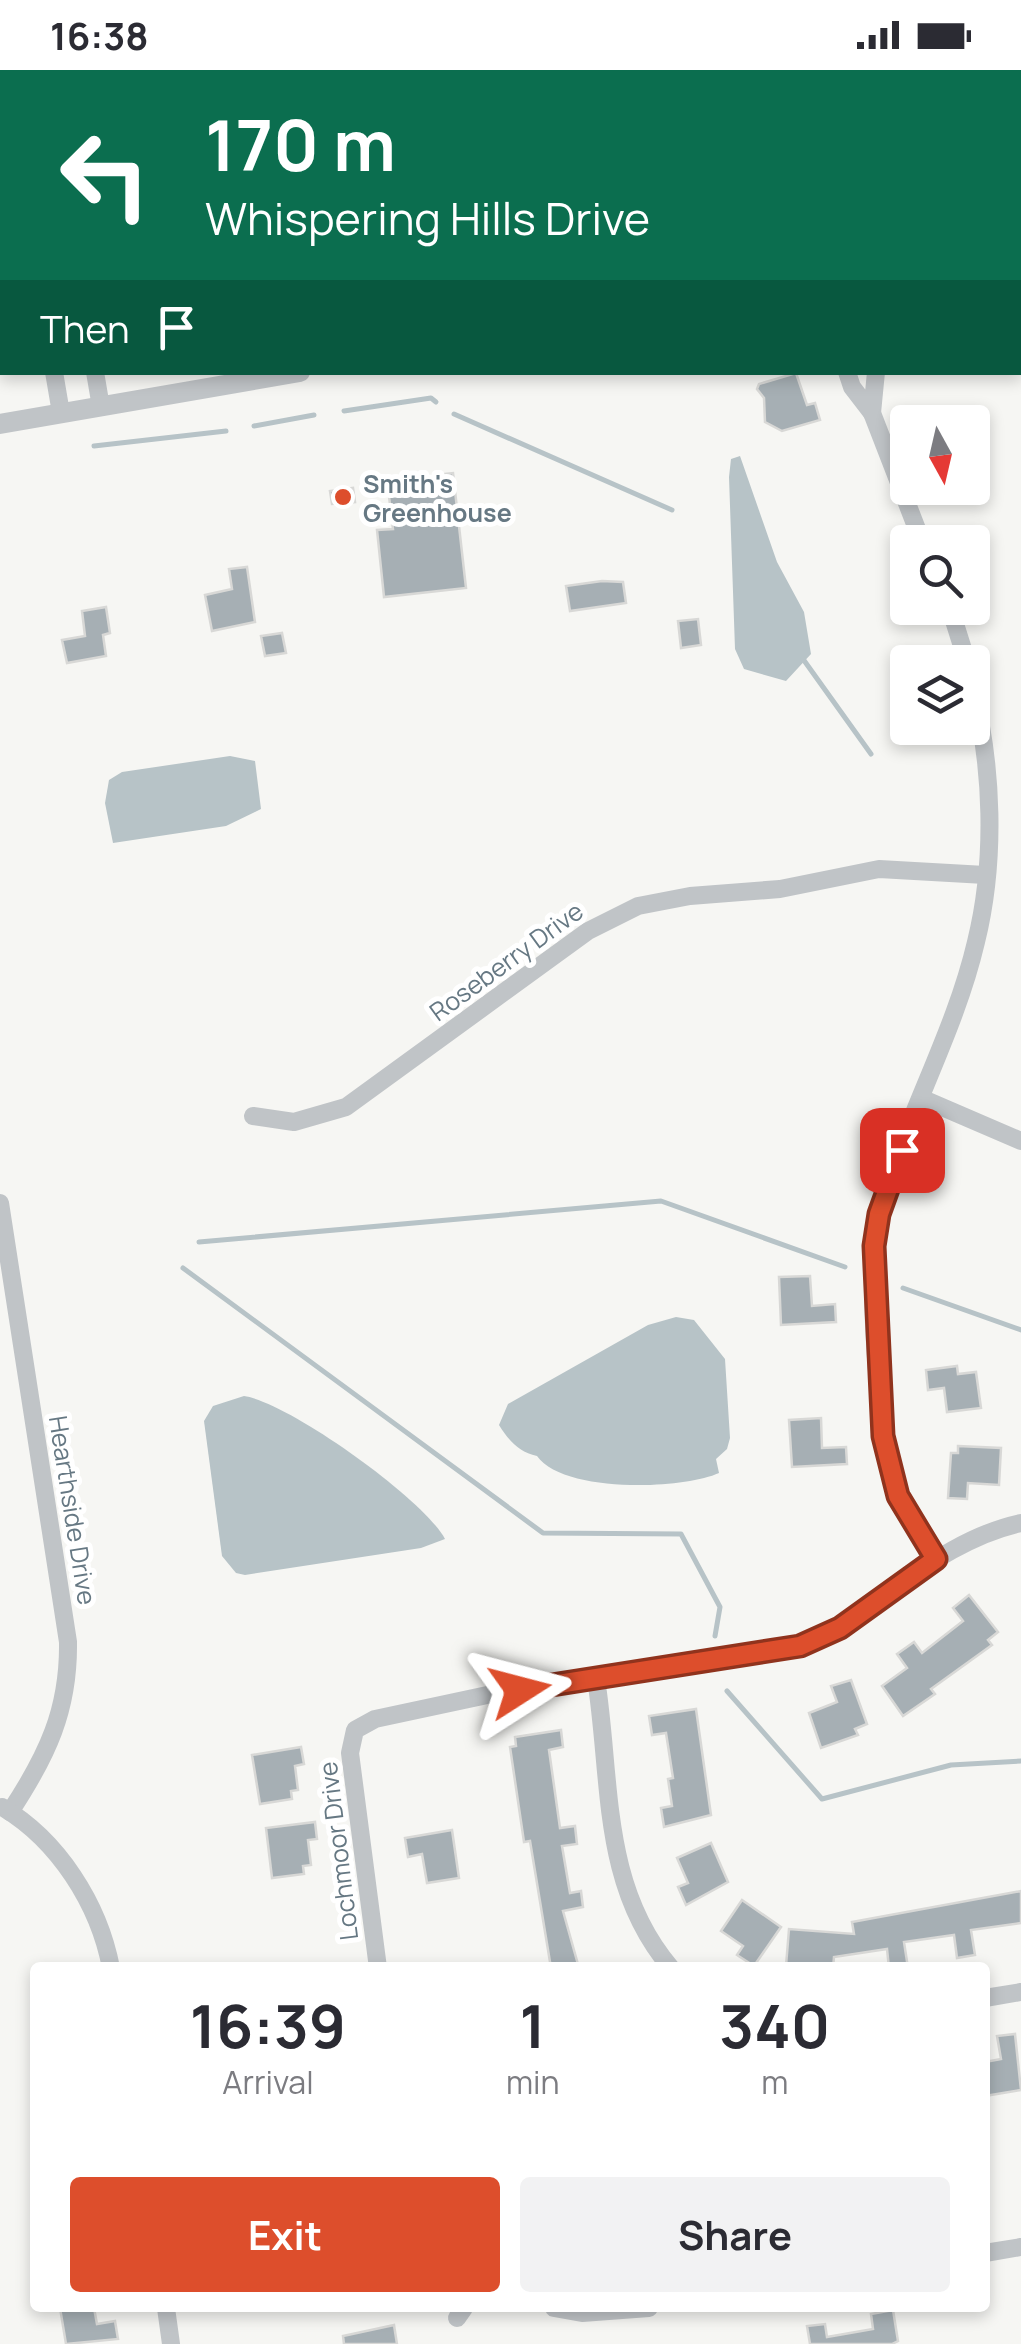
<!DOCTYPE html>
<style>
body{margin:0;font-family:Manrope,sans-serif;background:#f2f2f3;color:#2b2b33;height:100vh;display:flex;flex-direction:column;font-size:38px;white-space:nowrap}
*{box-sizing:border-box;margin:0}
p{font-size:32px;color:#7c7c81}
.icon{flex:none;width:55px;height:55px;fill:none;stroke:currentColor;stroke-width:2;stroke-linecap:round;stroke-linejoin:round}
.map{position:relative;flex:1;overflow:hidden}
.side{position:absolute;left:30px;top:1892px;width:960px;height:350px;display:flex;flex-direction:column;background:#fff;border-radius:10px;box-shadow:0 5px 15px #0003}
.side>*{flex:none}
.guide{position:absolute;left:0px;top:0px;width:1022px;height:305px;box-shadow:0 5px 15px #0003;background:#0b6e4f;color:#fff;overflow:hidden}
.needle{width:65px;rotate:172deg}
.tools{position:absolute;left:890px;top:335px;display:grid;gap:20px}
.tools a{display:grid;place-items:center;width:100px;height:100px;border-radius:10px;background:#fff;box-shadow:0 5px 15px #0003;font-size:50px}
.pin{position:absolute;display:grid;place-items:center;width:85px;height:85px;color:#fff;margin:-42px;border-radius:20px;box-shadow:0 5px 15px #0006}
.me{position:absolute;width:110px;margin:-55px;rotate:81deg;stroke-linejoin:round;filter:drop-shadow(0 0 8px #0008)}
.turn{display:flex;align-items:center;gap:35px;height:210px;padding:0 40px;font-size:45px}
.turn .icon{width:130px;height:130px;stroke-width:2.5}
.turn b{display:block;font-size:70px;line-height:85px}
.then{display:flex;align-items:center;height:95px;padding:0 40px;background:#0003;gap:20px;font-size:38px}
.eta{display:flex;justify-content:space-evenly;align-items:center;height:170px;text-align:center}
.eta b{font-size:60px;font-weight:700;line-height:70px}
.action{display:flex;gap:20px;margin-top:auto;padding:20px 40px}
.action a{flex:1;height:115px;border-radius:10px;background:#dd4e2c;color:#fff;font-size:40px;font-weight:700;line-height:115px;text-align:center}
.action a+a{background:#f2f2f3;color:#2b2b33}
.status{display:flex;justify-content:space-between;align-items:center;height:70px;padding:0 50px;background:#fff;direction:ltr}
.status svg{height:28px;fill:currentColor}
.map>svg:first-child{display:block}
.built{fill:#e7e8e7}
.water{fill:#b7c3c7}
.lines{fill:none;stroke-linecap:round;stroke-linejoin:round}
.stream{stroke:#b7c3c7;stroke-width:5}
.building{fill:#a6afb4;stroke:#d8d8d6;stroke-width:2.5}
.service{stroke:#c0c4c7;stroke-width:9}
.minor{stroke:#c0c4c7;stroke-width:18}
.tertiary{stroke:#c0c4c7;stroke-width:20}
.route-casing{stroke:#90331d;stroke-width:25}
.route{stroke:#dd4e2c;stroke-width:18}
.poi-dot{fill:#dd4e2c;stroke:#fff;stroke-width:4}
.labels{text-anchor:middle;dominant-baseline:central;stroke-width:10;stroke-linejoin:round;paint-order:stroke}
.poi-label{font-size:25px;font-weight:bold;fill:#667883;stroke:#fff;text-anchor:start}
.street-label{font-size:25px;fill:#667883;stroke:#fff}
</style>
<div class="status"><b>16:38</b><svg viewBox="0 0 49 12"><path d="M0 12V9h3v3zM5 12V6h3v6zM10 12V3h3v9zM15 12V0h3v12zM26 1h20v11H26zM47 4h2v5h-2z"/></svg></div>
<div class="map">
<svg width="1021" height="2274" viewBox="0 0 1021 2274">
<rect width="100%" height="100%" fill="#f6f6f3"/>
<path class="built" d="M657,0H1021V164L1020,2Z"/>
<g class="water">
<path d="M740,386L777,492L804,542L811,584L786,611L744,599L735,579L729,407L731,389Z"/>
<path d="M230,686L255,691L261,739L226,756L113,773L105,733L109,710L122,702Z"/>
<path d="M676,1247L694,1250L725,1289L730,1368L727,1379L716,1389L719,1403C681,1420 563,1423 537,1386C519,1382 509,1371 499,1355L508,1334L648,1255Z"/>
<path d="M244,1326C288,1332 424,1429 445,1469L421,1478L245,1505L236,1503L222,1486L204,1351L213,1336Z"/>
</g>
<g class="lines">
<g class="stream">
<path d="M344,341L431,328L436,332"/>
<path d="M454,344L672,440"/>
<path d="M254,356L314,345"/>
<path d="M94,376L226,361"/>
<path d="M803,589L871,684"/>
<path d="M199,1172L661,1131L845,1197"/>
<path d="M183,1198L543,1463L681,1464L720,1537L715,1566"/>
<path d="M903,1218L1021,1260"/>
<path d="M727,1621L822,1729L951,1695L1021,1691"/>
</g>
</g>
<g class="building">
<path d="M796,303L807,335L815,333L820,350L782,361L765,352L764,328L757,319L759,314Z"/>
<path d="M453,403L466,518L384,527L377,460L393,459L387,410Z"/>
<path d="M353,418L355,432L332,434L330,421Z"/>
<path d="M247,497L255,552L212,561L205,525L232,519L229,499Z"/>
<path d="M602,511L623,512L626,533L570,541L566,516Z"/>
<path d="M106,537L110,563L103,565L106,586L67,593L62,570L85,566L82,541Z"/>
<path d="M698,549L701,575L681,578L678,551Z"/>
<path d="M282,563L286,583L265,586L261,566Z"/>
<path d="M810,1206L812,1236L835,1234L836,1252L781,1255L779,1207Z"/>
<path d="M957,1296L958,1304L976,1302L981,1338L947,1342L944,1318L928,1320L926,1300Z"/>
<path d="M821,1348L822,1378L846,1377L847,1394L792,1397L789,1350Z"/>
<path d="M958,1376L1001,1378L999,1415L968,1413L967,1429L948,1428L951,1383H958Z"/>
<path d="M969,1525L998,1562L988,1570L992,1575L931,1619L935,1624L903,1646L882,1616L907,1598L897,1584L914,1572L922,1583L963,1551L953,1538Z"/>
<path d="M851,1610L867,1654L855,1659L858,1665L821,1678L809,1643L837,1632L831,1616Z"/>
<path d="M696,1639L711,1745L664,1757L661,1738L672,1736L668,1709L673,1708L666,1663L652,1665L649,1646Z"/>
<path d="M561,1660L563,1677L549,1680L560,1758L575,1756L577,1774L562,1776L570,1823L581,1821L583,1837L563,1841L579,1898H551L530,1771L524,1772L510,1677L516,1676L515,1667Z"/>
<path d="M301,1677L304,1694L295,1696L298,1720L291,1721L292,1729L260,1734L252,1685Z"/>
<path d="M315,1752L317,1769L308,1770L311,1795L303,1796L304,1804L272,1808L266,1758Z"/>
<path d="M452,1760L459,1808L427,1813L422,1784L408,1787L405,1768Z"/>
<path d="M711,1773L728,1812L686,1835L678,1817L688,1813L677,1788Z"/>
<path d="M1021,1821V1853L971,1860L975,1885L957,1888L954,1865L904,1872L908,1898H889L887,1879L834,1887L833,1898L786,1896L789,1859L854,1864L852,1852Z"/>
<path d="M742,1830L781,1857L754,1896L737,1885L743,1876L721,1861Z"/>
<path d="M1015,1964L1021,2020L985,2026V1992L1001,1989L997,1966Z"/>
<path d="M60,2238H94L97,2254L115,2251L118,2269L66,2274Z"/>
<path d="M893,2240L898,2271L892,2274H810L807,2256L825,2254L827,2267L873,2259L871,2244Z"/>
<path d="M394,2255L397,2274H344L343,2266Z"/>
</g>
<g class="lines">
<g class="service">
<path d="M287,0L288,2"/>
<path d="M333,0L334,2"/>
<path d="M672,0V2"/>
<path d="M957,0L958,2"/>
<path d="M878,2L894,0"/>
</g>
<g class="minor">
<path d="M41,2V0"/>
<path d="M0,131L2,130"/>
<path d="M54,302L61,343"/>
<path d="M95,302L101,337"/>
<path d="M847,302L852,317L872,343L876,302"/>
<path d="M872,343L922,472"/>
<path d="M950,538L967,592"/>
<path d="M921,1028L1021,1071"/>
<path d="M253,1046L294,1052L346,1037L588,861L638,836L690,826L780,819L879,799L985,805"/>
<path d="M0,1133L68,1572C69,1640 47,1686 10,1742"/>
<path d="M936,1489C921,1468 906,1448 898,1424C878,1370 865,1200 879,1144C903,1051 954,966 976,872C996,791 993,696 972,615"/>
<path d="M596,1609C612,1710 600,1815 671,1898"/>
<path d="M2,1737C58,1770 99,1834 111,1898"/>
<path d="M378,1898L350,1683L355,1660L375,1649L492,1624L800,1576C878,1541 937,1471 1021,1453"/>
<path d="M985,1928L1021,1922"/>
<path d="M985,2183L1021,2177"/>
<path d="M166,2238L171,2274"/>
<path d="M554,2238L582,2243L649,2238"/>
<path d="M457,2248L464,2238"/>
</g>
<g class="tertiary">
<path d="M1020,187H1021"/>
<path d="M0,354L300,302"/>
</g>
</g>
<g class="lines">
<defs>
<path id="route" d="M520,1620L800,1576L840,1558L936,1489L898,1426L883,1366L874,1176L879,1144L902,1080"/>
</defs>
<use href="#route" class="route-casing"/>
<use href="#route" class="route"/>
</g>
<circle class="poi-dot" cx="343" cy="427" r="10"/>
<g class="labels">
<g class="poi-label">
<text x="363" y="413">Smith's<tspan x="363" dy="29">Greenhouse</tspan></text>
</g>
<g class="street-label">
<text transform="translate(506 891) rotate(-36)">Roseberry Drive</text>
<text transform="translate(73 1440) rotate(81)">Hearthside Drive</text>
<text transform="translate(338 1781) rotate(-97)">Lochmoor Drive</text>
</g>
</g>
</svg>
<div class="tools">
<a><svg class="needle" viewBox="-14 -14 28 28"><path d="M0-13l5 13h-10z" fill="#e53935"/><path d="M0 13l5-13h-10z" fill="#7c7c81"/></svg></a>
<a><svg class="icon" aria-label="search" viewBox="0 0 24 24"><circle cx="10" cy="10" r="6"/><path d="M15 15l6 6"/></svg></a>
<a><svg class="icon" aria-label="layers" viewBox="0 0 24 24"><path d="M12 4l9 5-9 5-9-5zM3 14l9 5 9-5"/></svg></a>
</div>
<div class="pin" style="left:902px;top:1080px;background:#d93025"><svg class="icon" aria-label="arrive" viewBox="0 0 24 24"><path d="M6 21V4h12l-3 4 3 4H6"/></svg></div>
<svg class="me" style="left:520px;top:1620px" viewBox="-20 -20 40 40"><path d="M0-17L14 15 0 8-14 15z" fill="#dd4e2c" stroke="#fff" stroke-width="4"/></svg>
<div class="guide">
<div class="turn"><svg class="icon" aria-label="left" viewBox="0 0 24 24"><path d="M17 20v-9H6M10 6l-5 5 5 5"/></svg><div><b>170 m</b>Whispering Hills Drive</div></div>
<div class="then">Then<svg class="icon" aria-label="arrive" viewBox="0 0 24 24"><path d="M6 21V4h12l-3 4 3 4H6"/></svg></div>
</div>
<section class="side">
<div class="eta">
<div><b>16:39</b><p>Arrival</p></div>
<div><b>1</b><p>min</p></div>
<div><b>340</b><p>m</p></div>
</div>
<div class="action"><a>Exit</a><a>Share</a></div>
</section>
</div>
